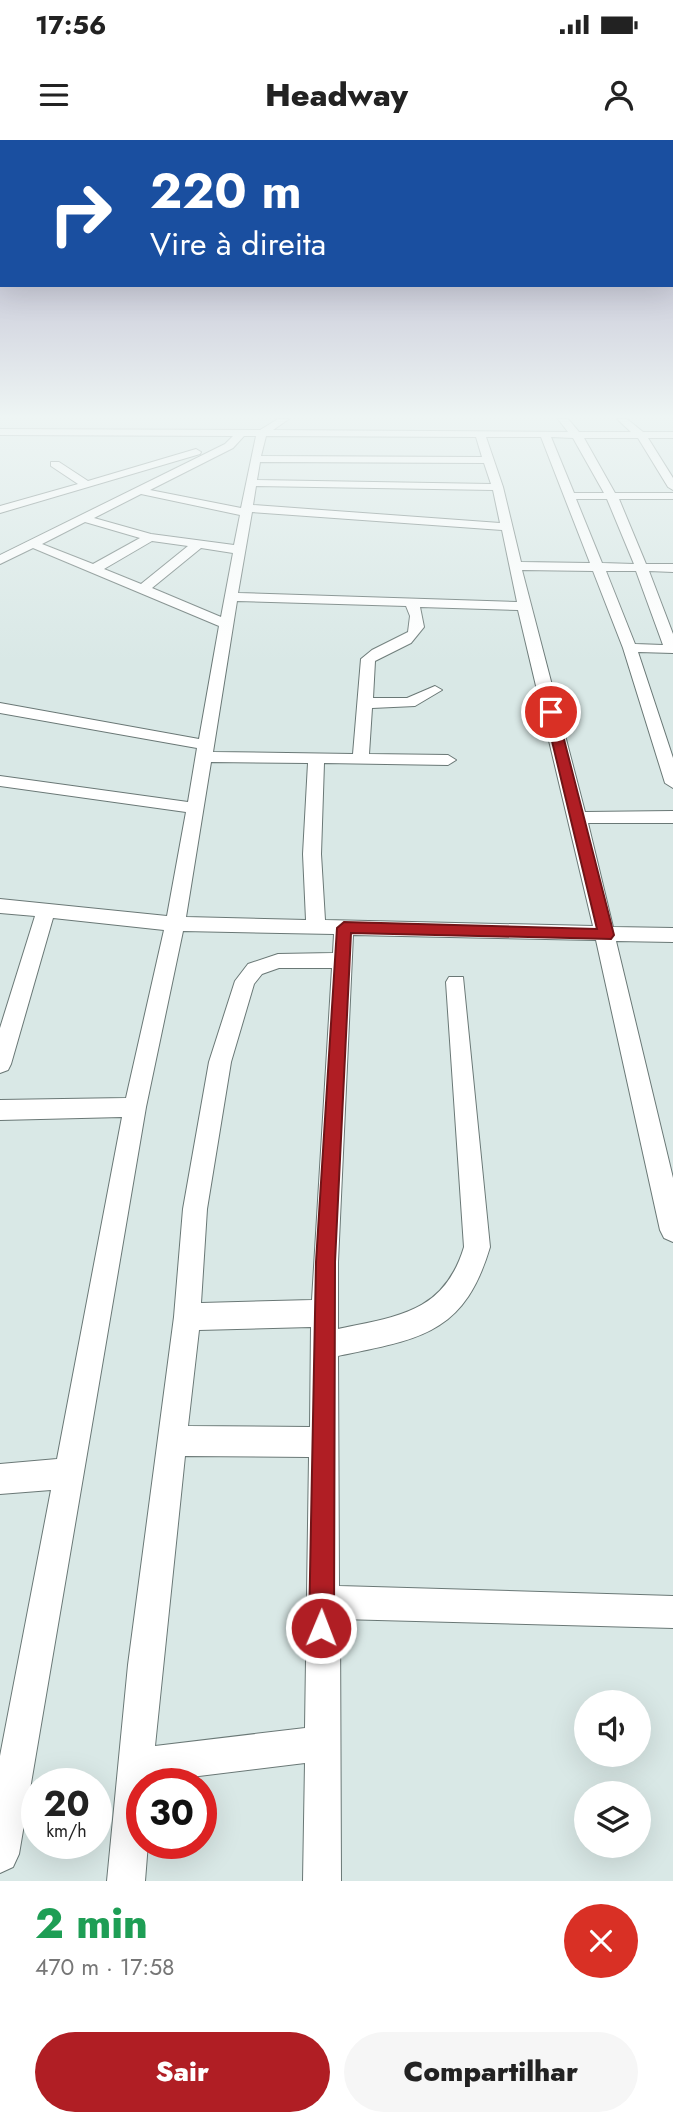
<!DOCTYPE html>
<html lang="pt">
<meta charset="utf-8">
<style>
body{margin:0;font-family:Jost,sans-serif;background:#f6f6f6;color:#222;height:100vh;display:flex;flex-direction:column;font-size:26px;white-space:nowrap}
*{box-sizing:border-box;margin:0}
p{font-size:23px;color:#767676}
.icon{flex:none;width:38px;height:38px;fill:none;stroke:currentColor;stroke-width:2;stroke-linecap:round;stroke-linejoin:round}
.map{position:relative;height:1741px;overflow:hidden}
.side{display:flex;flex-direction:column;background:#fff;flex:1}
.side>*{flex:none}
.hud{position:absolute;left:0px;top:0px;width:674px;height:147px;box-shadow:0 7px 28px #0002;background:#1a4fa0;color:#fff;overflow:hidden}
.controls{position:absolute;left:574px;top:1550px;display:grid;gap:14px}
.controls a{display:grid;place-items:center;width:77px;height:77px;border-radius:50%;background:#fff;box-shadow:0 7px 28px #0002;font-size:35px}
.speed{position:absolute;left:21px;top:1628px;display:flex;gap:14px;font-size:35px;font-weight:700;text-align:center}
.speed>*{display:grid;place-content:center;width:91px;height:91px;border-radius:50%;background:#fff;box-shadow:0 7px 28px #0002;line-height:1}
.speed small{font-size:18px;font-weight:400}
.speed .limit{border:10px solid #d22;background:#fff;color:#111}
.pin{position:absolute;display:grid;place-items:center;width:60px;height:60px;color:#fff;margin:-30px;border:4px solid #fff;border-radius:50%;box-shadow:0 2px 7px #0007}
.me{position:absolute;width:77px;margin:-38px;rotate:1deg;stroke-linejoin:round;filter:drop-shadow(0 0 5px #0008)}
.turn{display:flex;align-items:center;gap:24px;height:147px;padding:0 35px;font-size:32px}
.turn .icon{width:91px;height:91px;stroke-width:2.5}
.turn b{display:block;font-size:49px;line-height:60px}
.round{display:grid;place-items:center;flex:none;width:74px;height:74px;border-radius:37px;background:#f6f6f6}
.headline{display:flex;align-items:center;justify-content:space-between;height:119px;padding:0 35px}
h1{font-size:42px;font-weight:800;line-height:52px;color:#1e9e55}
.cta{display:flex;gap:14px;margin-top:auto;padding:14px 35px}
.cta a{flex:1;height:80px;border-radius:42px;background:#b01e24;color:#fff;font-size:28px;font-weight:800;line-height:80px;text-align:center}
.cta a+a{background:#f6f6f6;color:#222}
.status{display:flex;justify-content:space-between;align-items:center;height:49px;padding:0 35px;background:#fff;direction:ltr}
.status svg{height:19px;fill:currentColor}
header{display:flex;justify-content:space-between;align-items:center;height:91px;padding:0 35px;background:#fff;font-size:32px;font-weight:800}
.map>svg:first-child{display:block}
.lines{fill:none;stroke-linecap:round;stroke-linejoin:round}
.street-casing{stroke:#6a7876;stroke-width:2}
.street{fill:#fff;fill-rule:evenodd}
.route{fill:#b01e24;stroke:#721417;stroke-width:2}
</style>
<div class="status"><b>17:56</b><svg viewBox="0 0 49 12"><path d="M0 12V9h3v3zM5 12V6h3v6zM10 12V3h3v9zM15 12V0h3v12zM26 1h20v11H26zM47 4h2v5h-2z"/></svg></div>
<header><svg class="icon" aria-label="menu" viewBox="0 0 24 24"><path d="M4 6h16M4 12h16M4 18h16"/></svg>Headway<svg class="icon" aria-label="person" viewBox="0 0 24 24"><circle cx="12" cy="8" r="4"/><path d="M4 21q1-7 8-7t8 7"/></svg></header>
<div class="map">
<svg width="673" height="1741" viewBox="0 0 673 1741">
<rect width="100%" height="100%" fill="#d9e8e6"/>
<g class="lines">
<defs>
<g id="street">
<path d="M278,279H289L273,290L568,292L558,279H568L579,292H631L617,279H627L643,292H673V298H648L673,338V350L668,347L638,298H584L615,353H673V359H619L646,424H673V432L649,431L673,494V513L638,512L673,618V648L665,643L623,508L593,431L522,430L585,672L673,671V683H588L613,787L673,788V802L616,801L673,1038V1102L664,1098L660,1090L596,800L353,795L338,1122V1189C398,1176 444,1173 464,1107L446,842L449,837H463L490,1107C464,1195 419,1199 338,1216L339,1446L673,1456V1488L340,1479L341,1741H303L305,1623L142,1643V1703H148L145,1741H107L128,1525L174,1177L183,1069L209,922L235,841L248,824L278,814L333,813L334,794L183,791L146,967L19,1714L13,1727L0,1733V1616L51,1350L0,1354V1324L57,1319L122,977L0,980V960L126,958L164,790L53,778L11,924L8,930L0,933V888L35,776L0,773V759L167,776L186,672L0,646V636L188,662L197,608L0,573V563L199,599L219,486L33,408L0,424V415L225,304L233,296L0,295V289L260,290ZM244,296H256L241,368L150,350L233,308ZM266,296L476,297L482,317L261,316ZM486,297H541L590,423L521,422L503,347ZM551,297L573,298L604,353H574ZM260,322L484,323L491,344L257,340ZM256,346L493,350L500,383L253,365ZM141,354L240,375L234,405L151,394L94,378ZM576,359H607L634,424L602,423ZM252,372L502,390L517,462L238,453ZM85,382L140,398L93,424L42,404ZM152,401L188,406L141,444L104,429ZM201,408L233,413L221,477L152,448ZM606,431H636L663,505L635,504ZM237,461L406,466L410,476L408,492L372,510L361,519L353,614L213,612ZM420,467L518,470L593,786L325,780L321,714L324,623L448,625L456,620L448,615L369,614L372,568L415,566L442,550L435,546L407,558H373L375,521L411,503L424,487ZM211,622L308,623L303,714L306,780L186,777ZM279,828H332L312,1160L201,1163L207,1069L231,922L254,844L262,834ZM311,1187L310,1287L188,1286L199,1190ZM185,1316L309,1317L305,1588L155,1606Z"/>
<path d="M196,309L201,312L200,314L0,373V366L78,344L51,326V322H59L88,341Z"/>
</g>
</defs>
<use href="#street" class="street-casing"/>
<use href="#street" class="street"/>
</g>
<linearGradient id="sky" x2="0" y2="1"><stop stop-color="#a9a5c1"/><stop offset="0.53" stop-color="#eef5f4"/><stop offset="1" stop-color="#eef5f4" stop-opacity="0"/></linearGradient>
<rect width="673" height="522" fill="url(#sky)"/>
<path class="route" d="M551,568L557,572L614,795L611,799L351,793L335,1122L334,1488L330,1496L321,1500L312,1496L309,1488L316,1122L337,788L344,782L597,789L545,572Z"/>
</svg>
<div class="controls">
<a><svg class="icon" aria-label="sound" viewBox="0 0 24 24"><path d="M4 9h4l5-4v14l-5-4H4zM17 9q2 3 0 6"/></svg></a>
<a><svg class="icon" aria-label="layers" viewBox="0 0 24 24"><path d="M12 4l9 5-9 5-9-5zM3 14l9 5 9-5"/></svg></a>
</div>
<div class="speed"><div>20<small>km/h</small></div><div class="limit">30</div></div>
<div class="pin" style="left:551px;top:572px;background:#d93025"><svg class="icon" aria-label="arrive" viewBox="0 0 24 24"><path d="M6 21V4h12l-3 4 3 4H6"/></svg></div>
<svg class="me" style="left:321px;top:1488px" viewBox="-20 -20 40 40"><circle r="17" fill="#b01e24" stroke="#fff" stroke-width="3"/><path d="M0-11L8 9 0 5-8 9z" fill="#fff"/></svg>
<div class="hud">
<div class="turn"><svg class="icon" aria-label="right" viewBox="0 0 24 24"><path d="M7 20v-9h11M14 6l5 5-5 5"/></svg><div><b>220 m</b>Vire à direita</div></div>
</div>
</div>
<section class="side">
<div class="headline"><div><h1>2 min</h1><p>470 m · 17:58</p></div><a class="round" style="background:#d93025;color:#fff"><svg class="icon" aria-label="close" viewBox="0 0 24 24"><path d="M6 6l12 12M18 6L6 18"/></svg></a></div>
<div class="cta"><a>Sair</a><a>Compartilhar</a></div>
</section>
